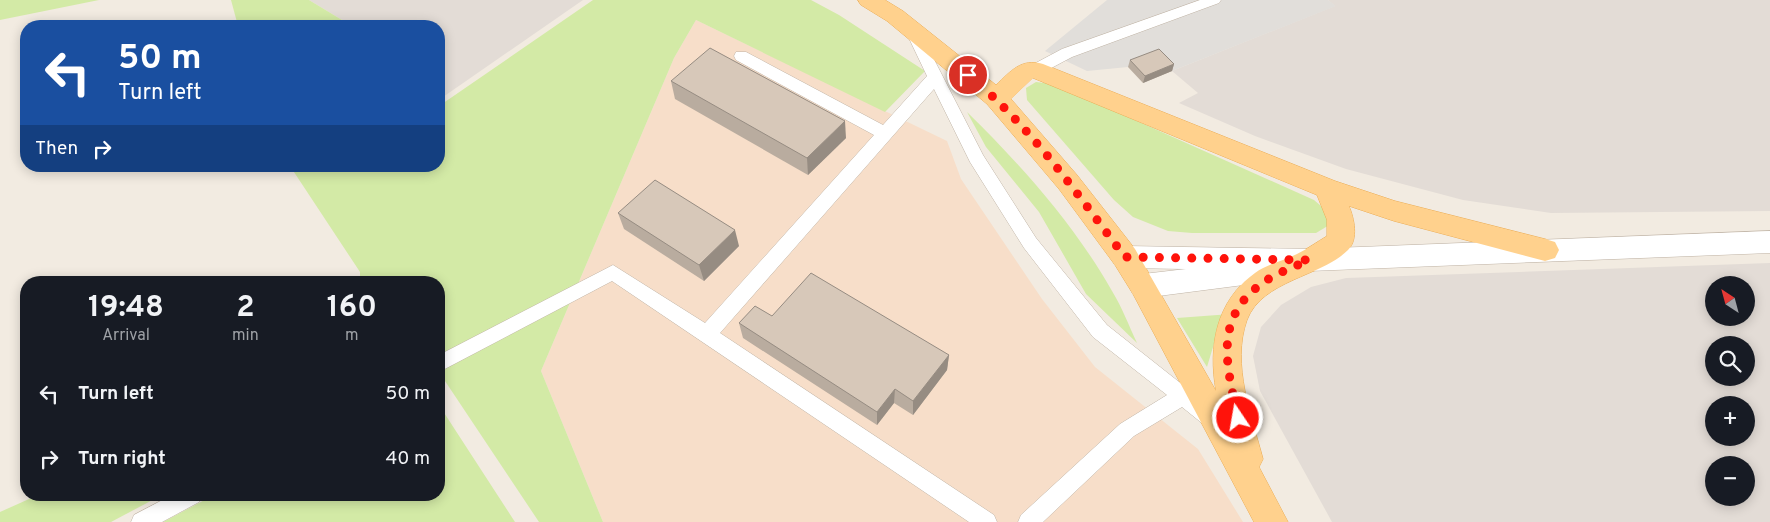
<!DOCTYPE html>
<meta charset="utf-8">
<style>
body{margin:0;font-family:Overpass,sans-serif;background:#20242c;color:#f1f3f6;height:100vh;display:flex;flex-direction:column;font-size:19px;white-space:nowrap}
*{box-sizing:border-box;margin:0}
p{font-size:16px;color:#9ea1a6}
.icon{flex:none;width:28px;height:28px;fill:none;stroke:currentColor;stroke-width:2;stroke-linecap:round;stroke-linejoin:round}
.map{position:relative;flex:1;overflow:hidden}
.sheet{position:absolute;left:20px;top:276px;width:425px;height:225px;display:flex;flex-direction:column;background:#171b24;border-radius:20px;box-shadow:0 2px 12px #0003}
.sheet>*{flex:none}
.guide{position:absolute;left:20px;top:20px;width:425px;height:152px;border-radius:20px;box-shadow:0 2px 12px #0003;background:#1a4fa0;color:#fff;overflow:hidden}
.needle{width:32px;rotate:324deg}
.controls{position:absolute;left:1705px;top:276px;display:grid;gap:10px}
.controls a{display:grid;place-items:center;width:50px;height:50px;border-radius:50%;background:#171b24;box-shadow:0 2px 12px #0003;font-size:25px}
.pin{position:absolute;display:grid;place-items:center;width:42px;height:42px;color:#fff;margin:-21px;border:2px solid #fff;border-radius:50%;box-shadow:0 1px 5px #0007}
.me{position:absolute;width:55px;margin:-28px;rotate:348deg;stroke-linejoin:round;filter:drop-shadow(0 0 4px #0008)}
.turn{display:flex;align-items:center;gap:18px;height:105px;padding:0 15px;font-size:22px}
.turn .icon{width:65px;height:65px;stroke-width:2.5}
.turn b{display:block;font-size:35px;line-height:42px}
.then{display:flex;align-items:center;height:48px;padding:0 15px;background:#0003;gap:10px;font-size:19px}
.eta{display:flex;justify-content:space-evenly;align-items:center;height:85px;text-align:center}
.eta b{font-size:30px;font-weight:700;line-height:35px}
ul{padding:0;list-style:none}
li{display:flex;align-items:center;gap:15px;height:65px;padding:0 15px}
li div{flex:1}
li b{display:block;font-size:19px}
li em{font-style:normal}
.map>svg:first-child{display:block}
.commercial{fill:#f7dec9}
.industrial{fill:#e3dcd6;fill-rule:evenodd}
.green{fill:#d3eaa6}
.parking{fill:#e1deda}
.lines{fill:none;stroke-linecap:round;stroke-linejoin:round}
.service-casing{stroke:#c0b4a6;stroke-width:1}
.tertiary-casing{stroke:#c0b4a6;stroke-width:1}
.primary-casing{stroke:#ebad56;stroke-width:1}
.service{fill:#fff;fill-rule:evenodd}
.tertiary{fill:#fff;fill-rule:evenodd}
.primary{fill:#ffd18d;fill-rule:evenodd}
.wall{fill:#b9ac9f}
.shaded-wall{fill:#968c82}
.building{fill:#d7c8b9;stroke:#968c82}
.route{stroke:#ff130b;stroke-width:9;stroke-dasharray:0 16.2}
</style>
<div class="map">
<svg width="1770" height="522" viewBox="0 0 1770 522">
<rect width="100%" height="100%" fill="#f2ebe1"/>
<path class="commercial" d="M696,20L947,141L961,179L1042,299L1095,367L1198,449L1243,522H603L541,371L674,58Z"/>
<g class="industrial">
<path d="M309,0H583L443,97L439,94V26H352Z"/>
<path d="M1328,0H1770V211L1551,213L1463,200L1346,169L1255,136L1179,103L1198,93L1172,71L1335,6Z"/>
<path d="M1770,263V522H1332L1260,391L1253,356L1261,327L1281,305L1311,287L1346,278ZM1714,285H1746V318H1714ZM1714,345H1746V378H1714ZM1714,405H1746V438H1714ZM1714,465H1746V498H1714Z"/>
</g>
<g class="green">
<path d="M0,0H99L0,20Z"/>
<path d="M231,0H309L352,26H238Z"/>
<path d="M593,0H811L839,15L925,71L885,112L696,20L674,58L541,371L603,522H539L439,372V282H360V272L290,166H439V106Z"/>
<path d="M1036,82L1054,84L1314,200L1328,212L1331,224L1316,233H1192L1168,231L1133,217L1114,200L1027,100L1026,88Z"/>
<path d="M967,112C1021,165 1074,224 1112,291C1122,307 1129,326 1137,343L1086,294L1039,212L986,147Z"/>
<path d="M1231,314L1216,337L1207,367L1177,318Z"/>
<path d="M439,405L515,522H163L214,495H439Z"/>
<path d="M38,495H162L111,522H0V512Z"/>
</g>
<path class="parking" d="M1107,0H1328L1336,6L1172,71L1157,55L1128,67L1087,71L1045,51Z"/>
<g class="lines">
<defs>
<g id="service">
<path d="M1200,0H1221L1219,3L1072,57L1040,74H1030L1027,70L1030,66L1062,49Z"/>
<path d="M912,25L919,30L983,155L1036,238L1107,325L1217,412L1220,418L1217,424L1210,427L1203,424L1182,407L1134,436L1043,522H1018L1021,515L1120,424L1167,395L1093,337L1024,248L970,162L934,89L720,333L994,515L997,522H969L612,281L439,372V355L613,265L705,323L874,135L736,60L734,56L736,52H746L883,125L927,76L905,30Z"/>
<path d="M172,495H202L199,502L162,522H131L134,515Z"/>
</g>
<path id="tertiary" d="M1770,231V253L1309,271H1272L1269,280L1259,283L1143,298L1133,294L1129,286L1133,278L1143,274L1186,269L1125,268L1115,265L1111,257L1115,249L1125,246L1309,249Z"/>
<path id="primary" d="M858,0H885L903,11L996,85C1011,71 1021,58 1043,64L1335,181L1395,201L1545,239L1555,242L1559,250L1555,258L1545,261L1394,221L1349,206C1354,218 1359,239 1348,250C1321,277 1262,280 1247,320C1231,364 1252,417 1263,459L1259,467L1288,522H1254L1133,294L1115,265L1059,189L987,104L887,21L861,5ZM1033,78L1317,195L1327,220V236C1317,242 1307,249 1297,254C1283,261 1267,264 1255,273C1216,301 1208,346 1216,391L1135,249L1077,175L1011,99Z"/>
</defs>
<use href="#service" class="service-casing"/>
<use href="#tertiary" class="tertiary-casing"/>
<use href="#primary" class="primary-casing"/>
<use href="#service" class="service"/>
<use href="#tertiary" class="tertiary"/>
<use href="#primary" class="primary"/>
</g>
<g class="wall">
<path d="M1130,60L1174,64L1172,71L1143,83L1128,67Z"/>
<path d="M671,81L846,138L808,175L675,99Z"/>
<path d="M618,213L739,246L704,281L624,229Z"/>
<path d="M772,316L949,355L947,370L913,415L894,403L877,425L743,338L739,323Z"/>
</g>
<g class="shaded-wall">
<path d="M1174,64L1172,71L1143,83L1145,76Z"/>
<path d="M845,121L846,138L808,175L807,158Z"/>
<path d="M735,230L739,246L704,281L699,265Z"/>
<path d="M949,355L947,370L913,415V401Z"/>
<path d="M895,389L894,403L877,425V412Z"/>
</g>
<g class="building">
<path d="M710,48L845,121L807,158L671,81Z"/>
<path d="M1159,49L1174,64L1145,76L1130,60Z"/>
<path d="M655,180L735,230L699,265L618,213Z"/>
<path d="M811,273L949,355L913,401L895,389L877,412L739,323L755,306L772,316Z"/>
</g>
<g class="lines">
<path class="route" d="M968,75C1030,125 1077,194 1125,257L1309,260C1294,267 1277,273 1264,282C1212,318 1227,366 1238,418"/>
</g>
</svg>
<div class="controls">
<a><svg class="needle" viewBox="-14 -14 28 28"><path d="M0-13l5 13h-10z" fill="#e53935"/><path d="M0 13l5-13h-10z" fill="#9ea1a6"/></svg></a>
<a><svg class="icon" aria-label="search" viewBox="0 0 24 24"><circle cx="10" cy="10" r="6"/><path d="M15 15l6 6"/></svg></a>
<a>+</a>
<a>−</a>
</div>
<div class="pin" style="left:968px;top:75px;background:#d93025"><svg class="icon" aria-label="arrive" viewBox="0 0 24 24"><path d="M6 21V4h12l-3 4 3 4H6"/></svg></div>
<svg class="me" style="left:1238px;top:418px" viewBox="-20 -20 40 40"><circle r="17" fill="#ff130b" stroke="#fff" stroke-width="3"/><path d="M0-11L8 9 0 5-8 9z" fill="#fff"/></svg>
<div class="guide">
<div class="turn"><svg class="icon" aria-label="left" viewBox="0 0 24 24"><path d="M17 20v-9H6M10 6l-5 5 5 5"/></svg><div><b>50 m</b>Turn left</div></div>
<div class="then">Then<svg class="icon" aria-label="right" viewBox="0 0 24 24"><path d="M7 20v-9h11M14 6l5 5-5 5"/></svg></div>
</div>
<section class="sheet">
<div class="eta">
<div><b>19:48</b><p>Arrival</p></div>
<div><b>2</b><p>min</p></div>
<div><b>160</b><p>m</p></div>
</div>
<ul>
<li><svg class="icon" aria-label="left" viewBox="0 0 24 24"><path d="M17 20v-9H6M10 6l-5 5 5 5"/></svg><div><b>Turn left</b></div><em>50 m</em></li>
<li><svg class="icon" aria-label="right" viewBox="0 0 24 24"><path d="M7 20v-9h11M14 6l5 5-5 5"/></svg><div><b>Turn right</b></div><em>40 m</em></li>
</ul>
</section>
</div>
